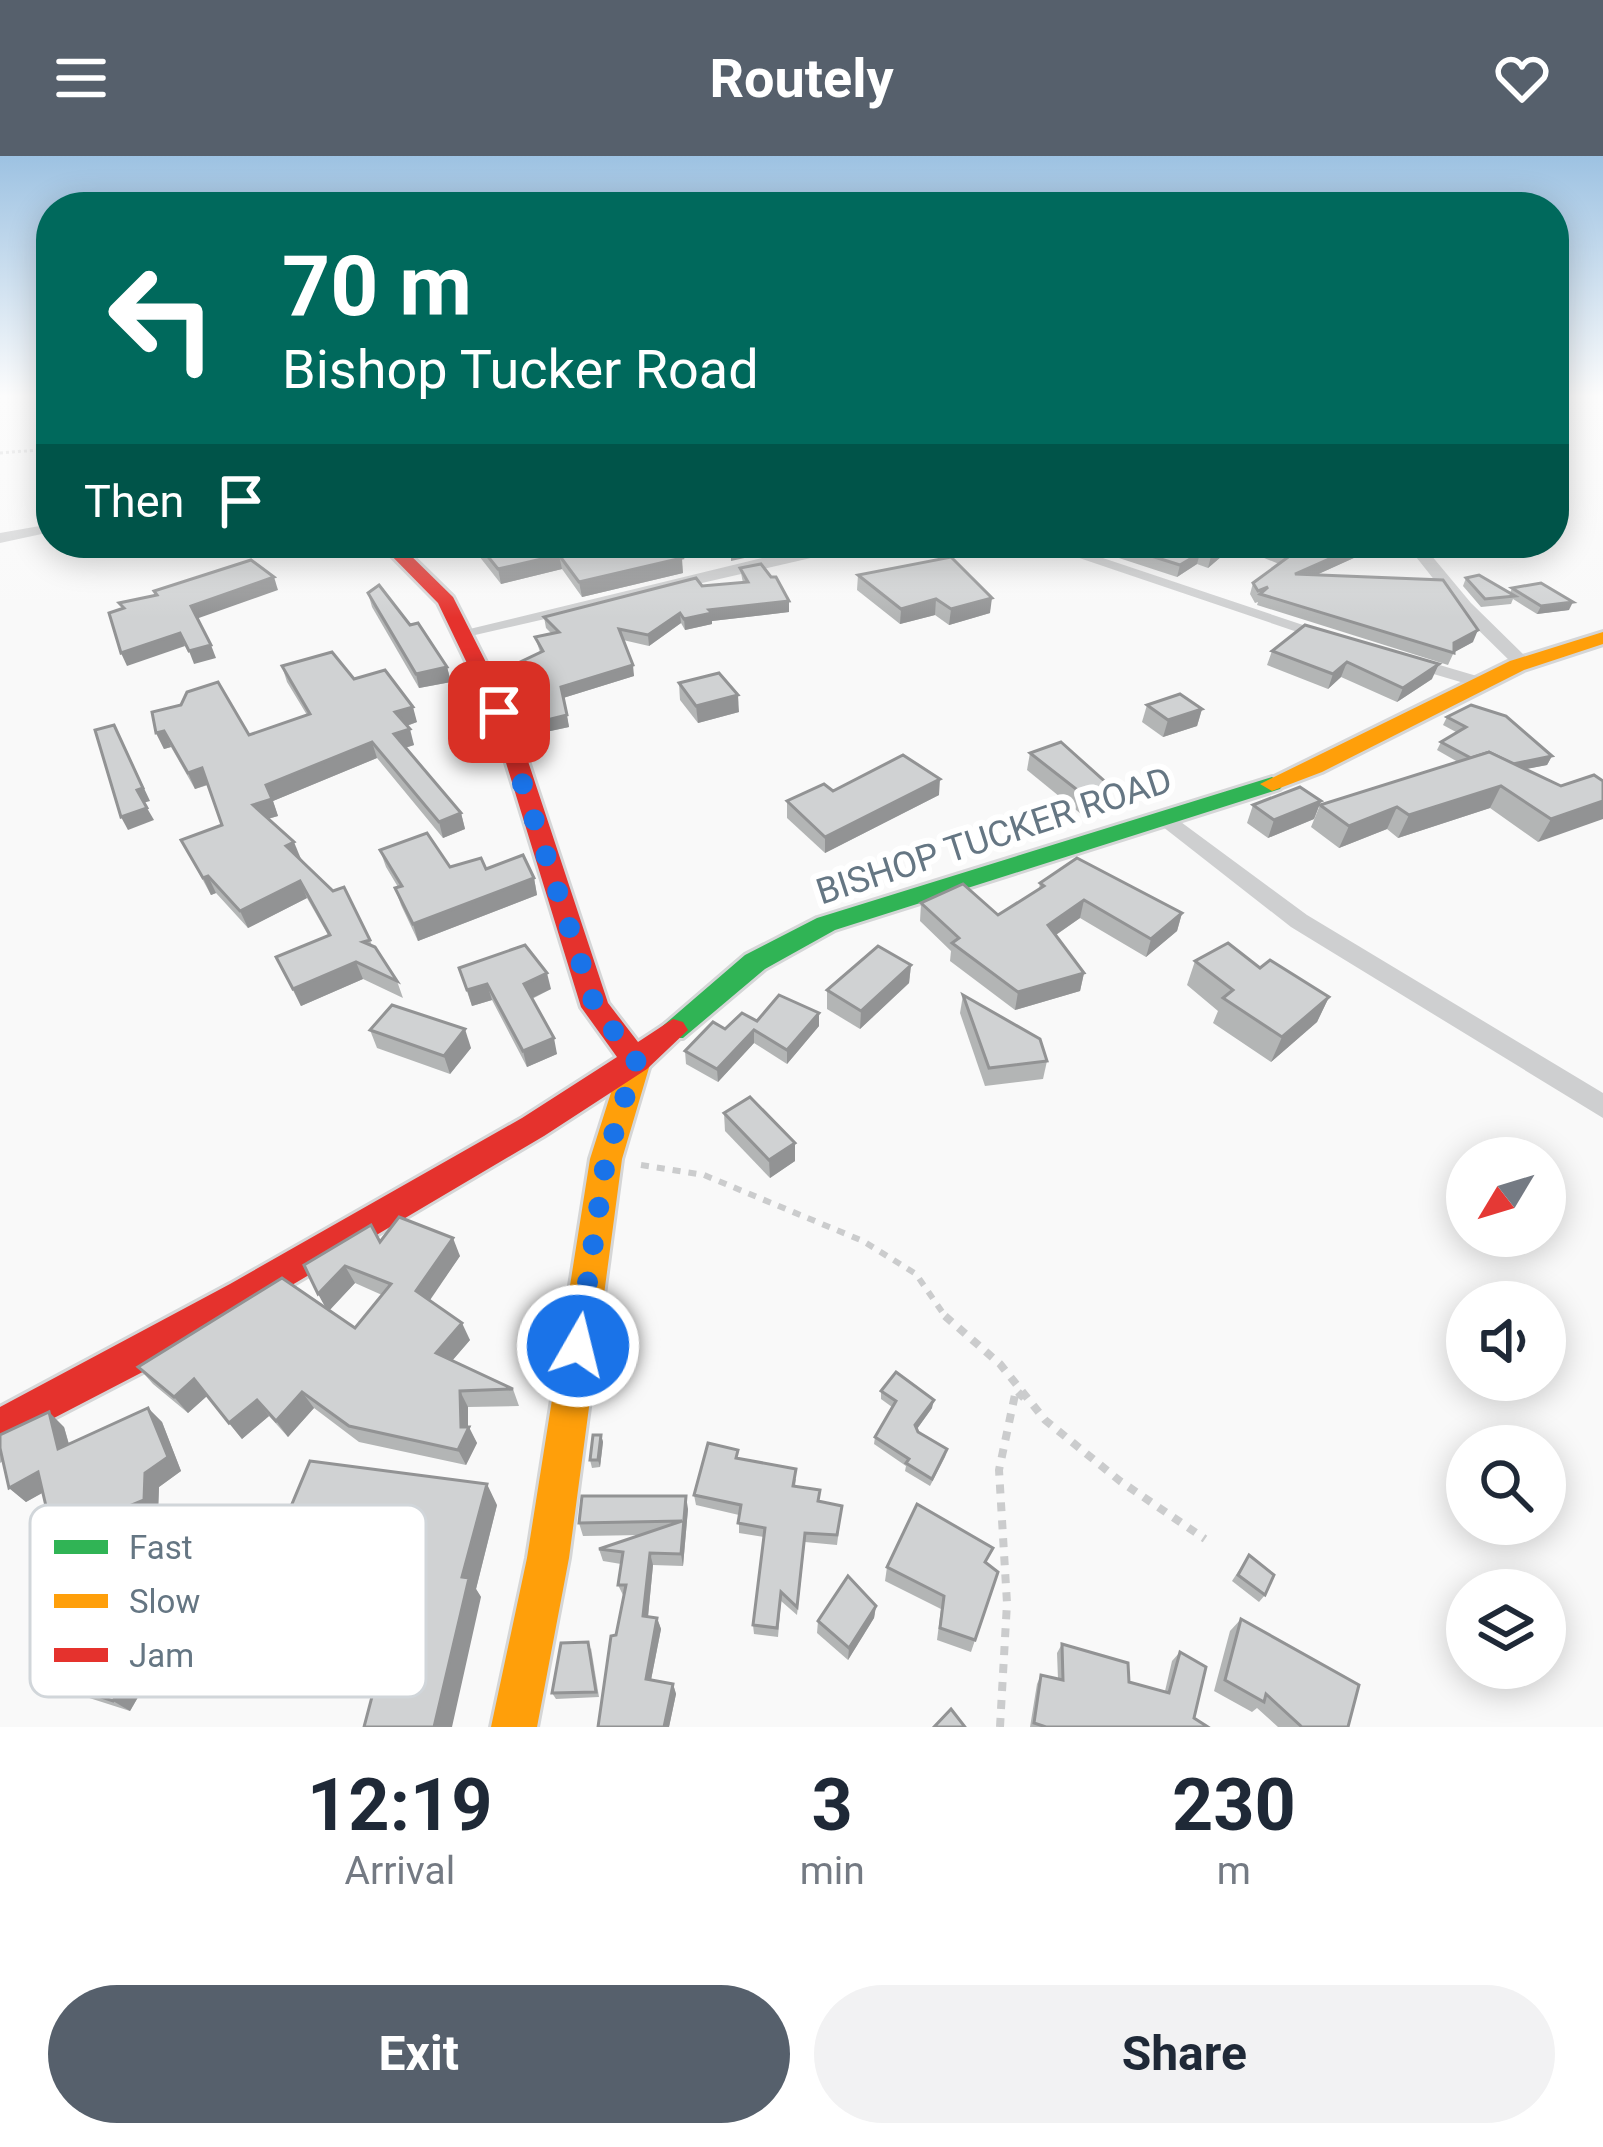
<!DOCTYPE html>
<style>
body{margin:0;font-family:Roboto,sans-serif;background:#f2f2f3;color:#1f2937;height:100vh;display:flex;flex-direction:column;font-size:45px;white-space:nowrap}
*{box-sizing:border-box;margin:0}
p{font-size:39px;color:#747a83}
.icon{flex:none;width:66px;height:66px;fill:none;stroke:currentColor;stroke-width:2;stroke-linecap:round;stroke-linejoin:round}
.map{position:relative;height:1571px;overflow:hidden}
.drawer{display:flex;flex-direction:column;background:#fff;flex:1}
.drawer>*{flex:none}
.guide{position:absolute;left:36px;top:36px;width:1533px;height:366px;border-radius:48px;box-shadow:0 6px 30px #0003;background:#00695c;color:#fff;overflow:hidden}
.needle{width:78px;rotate:232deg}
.controls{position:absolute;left:1446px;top:981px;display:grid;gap:24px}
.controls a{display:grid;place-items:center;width:120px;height:120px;border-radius:50%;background:#fff;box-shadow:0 6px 30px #0003;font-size:60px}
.pin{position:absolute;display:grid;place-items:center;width:102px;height:102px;color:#fff;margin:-51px;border-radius:24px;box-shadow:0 6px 18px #0006}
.me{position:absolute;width:132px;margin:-66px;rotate:8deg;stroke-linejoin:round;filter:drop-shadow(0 0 9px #0008)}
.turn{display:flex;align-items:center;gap:42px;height:252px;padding:0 48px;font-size:54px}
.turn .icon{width:156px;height:156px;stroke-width:2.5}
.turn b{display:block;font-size:84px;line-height:102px}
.then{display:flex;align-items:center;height:114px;padding:0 48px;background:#0003;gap:24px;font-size:45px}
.eta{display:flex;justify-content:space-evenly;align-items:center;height:204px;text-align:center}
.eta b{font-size:72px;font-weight:700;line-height:84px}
.primary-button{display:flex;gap:24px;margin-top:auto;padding:24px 48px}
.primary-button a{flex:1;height:138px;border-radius:72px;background:#56606c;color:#fff;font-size:48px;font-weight:700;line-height:138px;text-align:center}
.primary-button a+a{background:#f2f2f3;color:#1f2937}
header{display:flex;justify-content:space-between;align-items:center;height:156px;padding:0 48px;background:#56606c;color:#fff;font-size:54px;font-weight:700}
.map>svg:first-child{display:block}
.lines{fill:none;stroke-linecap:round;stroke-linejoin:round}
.fast-casing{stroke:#d5d6d7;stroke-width:6}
.slow-casing{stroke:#d5d6d7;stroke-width:6}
.jam-casing{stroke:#d5d6d7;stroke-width:6}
.path-far2{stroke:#cbcccd;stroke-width:3;stroke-dasharray:3 3;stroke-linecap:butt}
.path-far1{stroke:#cbcccd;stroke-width:6;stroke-dasharray:8 8;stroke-linecap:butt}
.path{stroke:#cbcccd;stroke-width:8;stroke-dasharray:9 9;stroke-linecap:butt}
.street{fill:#cecfd0;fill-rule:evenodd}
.fast{fill:#30b455;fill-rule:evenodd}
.slow{fill:#ff9f0a;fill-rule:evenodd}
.jam{fill:#e5322d;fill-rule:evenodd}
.wall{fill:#b3b5b5;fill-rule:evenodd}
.shaded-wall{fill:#929394}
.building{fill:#d0d2d3;stroke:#929394;stroke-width:3}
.route{stroke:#1a73e8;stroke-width:21;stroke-dasharray:0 37.8}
.labels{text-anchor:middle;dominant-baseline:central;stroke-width:12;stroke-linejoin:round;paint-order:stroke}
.street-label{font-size:36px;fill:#657683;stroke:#fff}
.key{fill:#fff;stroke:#d1d6da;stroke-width:3}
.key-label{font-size:33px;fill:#657683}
</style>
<header><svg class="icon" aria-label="menu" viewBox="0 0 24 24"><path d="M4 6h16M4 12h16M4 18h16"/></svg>Routely<svg class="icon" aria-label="heart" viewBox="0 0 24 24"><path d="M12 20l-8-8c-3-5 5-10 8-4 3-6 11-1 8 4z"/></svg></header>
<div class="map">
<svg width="1603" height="1571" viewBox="0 0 1603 1571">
<rect width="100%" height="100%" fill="#f9f9f9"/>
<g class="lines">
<defs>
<path id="fast" d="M1272,621L1284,628L1280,633L835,774L765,813L683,882H663L658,874L745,799L817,762Z"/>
<g id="slow">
<path d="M1603,476V488L1524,514L1322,616L1272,635L1260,628L1510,505Z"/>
<path d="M636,893L647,897L651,905L622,1003L569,1402L537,1571H491L527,1402L590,1003L621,905L625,897Z"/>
</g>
<path id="jam" d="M379,387H398L453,441L497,528L521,584L608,847L638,886L673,863L683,866L688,874L647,913L544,980L160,1207L0,1290V1251L230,1128L522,962L617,901L581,851L499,584L477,528L438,447Z"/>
</defs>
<use href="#fast" class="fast-casing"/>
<use href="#slow" class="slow-casing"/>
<use href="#jam" class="jam-casing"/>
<path class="path-far2" d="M0,297L51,293"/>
<path class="path-far1" d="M641,1009L704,1019L863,1085L916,1118L947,1163"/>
<g class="path">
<path d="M945,1160L1000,1208L1045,1264L1120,1325L1205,1383"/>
<path d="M1000,1571L1007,1447L999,1314L1016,1234L1024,1242"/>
</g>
<g class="street">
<path d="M51,368V376L0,387V377Z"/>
<path d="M844,387H876L462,482L453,477L762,402Z"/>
<path d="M1035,387H1058L1339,481L1324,485Z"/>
<path d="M1405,387H1421L1471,447L1526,501V509H1514L1459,455Z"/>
<path d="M1409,500L1487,523L1490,527L1481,532L1403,509V501Z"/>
<path d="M1166,655L1307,759L1603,937V962L1291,771L1158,667L1155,662Z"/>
</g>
<use href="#fast" class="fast"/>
<use href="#slow" class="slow"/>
<use href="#jam" class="jam"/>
</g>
<g class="wall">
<path d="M476,387L591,392L683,417L582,441L562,413L501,428L479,400Z"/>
<path d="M1016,387H1047L1046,396L1038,401L1023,396Z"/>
<path d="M1073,387H1231L1229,394L1208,412L1197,408L1177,421Z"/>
<path d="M1262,387H1370L1367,396L1316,419L1473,486L1454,496L1448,509L1257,449L1258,446L1255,447L1250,438L1253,427L1279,408L1257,399Z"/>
<path d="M740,412L789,445V456L712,465V468L685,474L681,467L649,490L623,484L634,520L563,542L569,571L541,577L516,520L514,509L540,496L535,481L551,477L546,472L544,461L702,430L743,427Z"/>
<path d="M858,419L990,457L949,469L935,459L900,468L857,434Z"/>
<path d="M1466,422L1510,437L1512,432L1569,454L1537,458L1513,443L1511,448L1481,451L1463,430Z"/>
<path d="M368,437L410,469L447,511L451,526L419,532L372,451Z"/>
<path d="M1305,469L1432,523L1397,546L1341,521L1328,533L1267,509L1272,495Z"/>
<path d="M282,510L354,523L417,566L407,570L414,589L405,592L461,657L465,673L443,682L377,602L273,645L278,660L268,663L370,784L372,790L397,825L403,842L363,823L301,850L276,801L328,779L307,742L248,772L216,737L211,739L181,684L222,669L208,629L195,633L171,591L164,593L156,577L249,579L307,559L287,526Z"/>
<path d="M679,527L739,556L698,567L680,544Z"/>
<path d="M1147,549L1202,553L1197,570L1163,581L1142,566Z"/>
<path d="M1447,561L1552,600L1547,609L1525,613L1561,630L1594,619L1538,686L1490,652L1398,682L1387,673L1339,692L1311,671L1320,649L1458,606L1437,594L1441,586L1456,576L1443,569Z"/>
<path d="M1030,597L1106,649L1081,658L1027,614Z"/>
<path d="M833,635L939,639L825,697L787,662V645Z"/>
<path d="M1321,645L1314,663L1268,682L1247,667L1253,649Z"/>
<path d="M380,694L450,711L486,713L534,722L537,739L418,785L401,749L395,732L398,731L386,711Z"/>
<path d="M1040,727L1182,757L1177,775L1146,801L1080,762L1056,779L1084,817L1080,835L1015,854L950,805L951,795L920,765L921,747L998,759L1039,733Z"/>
<path d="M1195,805L1260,812L1329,841L1317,866L1271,906L1213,867L1218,855L1187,829Z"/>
<path d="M911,809L909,827L860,873L827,853V834Z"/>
<path d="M459,812L551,833L532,843L557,898L527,911L492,844L472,850Z"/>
<path d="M963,839L1047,905L1043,923L985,930L960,857Z"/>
<path d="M819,857V870L787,908L754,887L718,926L686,908L685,895L725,873L757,865Z"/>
<path d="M370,874L471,892L450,918L377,892Z"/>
<path d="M724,957L795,1005L770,1022L725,975Z"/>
<path d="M380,1086L460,1100L429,1144L470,1184L452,1205L513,1233L519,1250L468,1251V1271L477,1287L466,1309L359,1286L314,1252L288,1281L269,1260L242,1283L207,1240L188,1257L153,1228L138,1211L326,1152L304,1109ZM355,1127L382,1139L355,1172L329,1154Z"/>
<path d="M881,1235L932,1252L917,1273L918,1276L947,1293L945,1301L930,1330L905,1315L906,1310L874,1288L875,1281L892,1251L881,1243Z"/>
<path d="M148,1252L162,1266L181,1315L159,1331L158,1357L118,1374L210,1418L208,1420L233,1427L246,1439L214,1504L167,1491L130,1555L83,1540L65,1529L115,1449L102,1444L75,1457L57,1445L56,1368L43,1336L26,1346L9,1332L3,1305L0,1307V1279L64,1271L69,1288Z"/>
<path d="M601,1279L603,1286L600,1311L592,1312L590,1304Z"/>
<path d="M738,1302L796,1323L795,1330L819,1345L842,1350L837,1389L805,1386L797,1459L781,1445L778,1481L754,1478L753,1469L764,1381L739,1377V1359L696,1349L694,1339Z"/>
<path d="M497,1349L476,1433L481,1441L405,1414L298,1399L279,1379Z"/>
<path d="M688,1353L683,1410L653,1409L648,1460L657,1462L661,1473L651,1524L673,1528L676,1538L669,1571L616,1479L624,1441L618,1429L621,1408L603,1405L599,1393L642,1379L583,1380L579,1367Z"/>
<path d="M1249,1399L1265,1439L1259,1446L1232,1425Z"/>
<path d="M988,1408L998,1416L971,1496L937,1484L941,1453L885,1425L887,1411Z"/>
<path d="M876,1450L874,1462L848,1504L817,1477L818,1465Z"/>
<path d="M1241,1463L1348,1571H1278L1257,1552L1252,1556L1214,1535L1230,1475Z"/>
<path d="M1062,1488L1129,1526L1165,1535L1172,1505L1180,1496L1194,1562L1208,1571H1030L1037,1528L1041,1519L1058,1523L1057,1497Z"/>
<path d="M591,1492L599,1541L556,1543L552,1537Z"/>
</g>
<g class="shaded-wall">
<path d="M1044,387H1047L1046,396L1038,401L1040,389Z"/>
<path d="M1227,387H1231L1229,394L1208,412L1211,400Z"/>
<path d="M1365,387H1370L1367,396L1292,430L1295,418Z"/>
<path d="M748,393L749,401L731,405V397Z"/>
<path d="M1200,397L1197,408L1177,421L1180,409Z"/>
<path d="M559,399L562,413L501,428L498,413Z"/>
<path d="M682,402L683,417L582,441L579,426Z"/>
<path d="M274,421L278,434L196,463L191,450Z"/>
<path d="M992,442L990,457L949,469L951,453Z"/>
<path d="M936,443L935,459L900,468L901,453Z"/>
<path d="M789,445V456L712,465V468L685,474L684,463L709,454Z"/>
<path d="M1573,446L1569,454L1537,458L1541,450Z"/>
<path d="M680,457L681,467L649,490L648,479Z"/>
<path d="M1478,474L1473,486L1453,497L1454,487Z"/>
<path d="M180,477L185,490L127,510L121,497Z"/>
<path d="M211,489L216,502L194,508L189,495Z"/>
<path d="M1347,506L1341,521L1328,533L1333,518Z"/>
<path d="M1439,508L1432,523L1397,546L1403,532Z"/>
<path d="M633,509L634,520L563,542L561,531Z"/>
<path d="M447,511L451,526L419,532L416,518Z"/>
<path d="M738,539L739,556L698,567L696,550Z"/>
<path d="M413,551L417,566L400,572L395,556Z"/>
<path d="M1202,553L1197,570L1163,581L1168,564Z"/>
<path d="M567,559L569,571L541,577L539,566Z"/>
<path d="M410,573L414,589L398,594L394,578Z"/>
<path d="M164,575L171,591L164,593L156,577Z"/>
<path d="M120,581L150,645L143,647L137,634Z"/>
<path d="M372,586L377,602L273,645L278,660L260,665L253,649L266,629Z"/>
<path d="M1552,600L1547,609L1486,621L1491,612Z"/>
<path d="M202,612L209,628L195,633L188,617Z"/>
<path d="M940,623L939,639L825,697V681Z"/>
<path d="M1501,630L1490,652L1398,682L1409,659Z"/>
<path d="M1111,631L1106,649L1081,658L1085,640Z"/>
<path d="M1321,645L1314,663L1268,682L1274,664Z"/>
<path d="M1603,645V663L1538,686L1551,663Z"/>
<path d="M1397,651L1387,673L1339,692L1349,670Z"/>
<path d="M147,652L154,664L128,674L121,661Z"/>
<path d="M461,657L465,673L443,682L439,666Z"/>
<path d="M294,686L301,703L286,690Z"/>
<path d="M208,720L216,737L211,739L203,722Z"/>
<path d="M534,722L537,739L418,785L413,768Z"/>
<path d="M300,725L307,742L248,772L240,755Z"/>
<path d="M1084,744L1080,762L1044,787L1048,769Z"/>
<path d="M1182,757L1177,775L1146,801L1151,783Z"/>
<path d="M356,806L363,823L301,850L293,833Z"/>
<path d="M911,809L909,827L860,873L861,855Z"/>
<path d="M547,817L551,833L528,844L524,828Z"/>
<path d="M1084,817L1080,835L1015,854L1018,836Z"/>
<path d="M487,828L492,844L472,850L467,834Z"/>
<path d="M1329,841L1317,866L1271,906L1282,881Z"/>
<path d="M819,857V870L787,908V894Z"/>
<path d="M465,873L471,892L450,918L444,900Z"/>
<path d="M754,874V887L718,926L717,913Z"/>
<path d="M554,882L557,898L527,911L523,895Z"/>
<path d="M795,987V1005L770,1022L769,1004Z"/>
<path d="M453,1082L460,1100L424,1153L416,1135Z"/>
<path d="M345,1110L355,1127L328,1156L318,1138Z"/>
<path d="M462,1167L470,1184L444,1214L436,1197Z"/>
<path d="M194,1223L207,1240L188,1257L174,1241Z"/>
<path d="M460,1235L468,1251V1273L469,1271L477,1287L466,1309L458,1294L461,1271Z"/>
<path d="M302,1236L314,1252L288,1281L276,1265Z"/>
<path d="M257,1244L269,1260L242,1283L229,1267Z"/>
<path d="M934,1244L932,1252L914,1277L915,1269Z"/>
<path d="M148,1252L162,1266L181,1315L159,1331L158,1357L109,1378L93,1365Z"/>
<path d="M49,1256L64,1271L74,1307L58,1293Z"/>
<path d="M601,1279L603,1286L600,1311L598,1304Z"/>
<path d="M38,1316L55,1330L26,1346L9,1332Z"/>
<path d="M487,1328L497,1349L476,1433L481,1441L452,1571H434L462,1421Z"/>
<path d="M686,1340L688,1353L683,1410L681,1398Z"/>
<path d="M650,1397L653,1409L647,1471L643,1460Z"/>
<path d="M196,1405L210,1418L203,1428L189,1416Z"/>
<path d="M233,1427L246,1439L214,1504L200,1492Z"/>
<path d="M86,1432L102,1444L75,1457L57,1445Z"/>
<path d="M876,1450L874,1462L848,1504L849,1492Z"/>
<path d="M657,1462L661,1473L649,1534L646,1523Z"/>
<path d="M152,1480L167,1491L130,1555L113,1545Z"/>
<path d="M673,1528L676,1538L669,1571H664Z"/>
</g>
<g class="building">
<path d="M477,387H590L591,392L635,387H669L682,402L579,426L559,399L498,413Z"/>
<path d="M725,387H744L748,393L731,397Z"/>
<path d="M1110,387H1227L1211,400L1200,397L1180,409Z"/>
<path d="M1262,387H1365L1295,418L1443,424L1478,474L1454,487V497L1260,438L1268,431L1258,435L1253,427L1291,399L1260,388Z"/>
<path d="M951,401L992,442L951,453L936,443L901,453L858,419Z"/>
<path d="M251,404L274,421L191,450L211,489L189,495L180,477L121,497L109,457L124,452L119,447L157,439L154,435Z"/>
<path d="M761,408L771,421H776L789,445L709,454L712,457L684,463L680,457L648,479L619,473L633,509L561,531L567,559L539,566L514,509L543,495L535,481L559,476L544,461L696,422L702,430L748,426L740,412Z"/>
<path d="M1479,419L1515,440L1485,443L1466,422Z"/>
<path d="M1541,427L1573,446L1541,450L1512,432Z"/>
<path d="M379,429L410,469L418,467L447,511L416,518L368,437Z"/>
<path d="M1305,469L1439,508L1403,532L1347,506L1333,518L1272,495Z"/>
<path d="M332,496L354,523L385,514L413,551L395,556L410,573L394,578L461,657L439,666L372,586L266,629L272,643L253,649L294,686L286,690L333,735L344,731L370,784L363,786L375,791L397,825L356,806L293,833L276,801L330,779L300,725L240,755L208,720L203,722L181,684L222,669L202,612L188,617L164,575L156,577L152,556L181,549L187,536L218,526L249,579L310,558L282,510Z"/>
<path d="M719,517L738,539L696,550L679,527Z"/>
<path d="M1180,538L1202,553L1168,564L1147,549Z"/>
<path d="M1471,549L1506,560L1552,600L1513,608L1489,596L1471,602L1441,586L1466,571L1447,561Z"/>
<path d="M114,569L143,632L137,634L147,652L121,661L95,574Z"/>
<path d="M1061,586L1111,631L1085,640L1030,597Z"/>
<path d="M1489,596L1561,630L1594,619L1603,625V645L1551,663L1501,630L1409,659L1397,651L1349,670L1320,649Z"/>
<path d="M903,599L940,623L825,681L787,645L824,628L833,635Z"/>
<path d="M1300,631L1321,645L1274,664L1253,649Z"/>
<path d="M427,677L450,711L481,702L486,713L523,699L534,722L413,768L395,732L402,730L380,694Z"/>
<path d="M1077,702L1182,757L1151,783L1084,744L1048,769L1084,817L1018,836L952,787L959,782L921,747L963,728L998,759L1044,730L1040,727Z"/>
<path d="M1228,787L1260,812L1270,804L1329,841L1282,881L1223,842L1233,834L1195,805Z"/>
<path d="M525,789L547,817L524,828L554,882L523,895L487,828L467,834L459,812Z"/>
<path d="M878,790L911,809L861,855L827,834Z"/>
<path d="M779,839L819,857L787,894L754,874L717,913L685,895L713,866L725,873L742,857L757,865Z"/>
<path d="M963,839L1040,883L1047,905L989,912Z"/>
<path d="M392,849L465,873L444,900L370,874Z"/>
<path d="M750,941L795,987L769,1004L724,957Z"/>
<path d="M399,1061L453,1082L416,1135L462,1167L436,1197L513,1233L460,1235L461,1271H469L458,1294L349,1270L302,1236L276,1265L257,1244L229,1267L194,1223L174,1241L138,1211L282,1122L355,1172L391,1128L345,1110L318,1138L304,1109L371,1069L380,1086Z"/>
<path d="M896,1216L934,1244L915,1269L918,1276L947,1293L932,1323L906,1307L909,1303L875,1281L896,1245L881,1235Z"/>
<path d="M148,1252L168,1301L145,1317L144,1344L93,1365L196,1405L189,1416L233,1427L200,1492L152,1480L113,1545L65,1529L118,1444L86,1432L57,1445L56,1360L49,1363L38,1316L9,1332L0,1292V1279L49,1256L58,1293Z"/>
<path d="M593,1279H601L598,1304H590Z"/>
<path d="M708,1287L738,1294L736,1302L796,1313L793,1330L820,1334L818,1345L842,1350L837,1379L805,1377L797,1451L781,1436L777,1472L753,1469L765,1372L738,1367L741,1349L694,1339Z"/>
<path d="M310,1305L487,1328L462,1421L469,1422L434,1571H364L410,1397L279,1379Z"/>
<path d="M582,1340H686L681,1398L650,1397L643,1460L657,1462L646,1523L673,1528L664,1571H598L611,1480L616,1479L626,1429H618L623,1396L599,1393L682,1365L579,1367Z"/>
<path d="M917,1348L993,1392L985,1406L998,1416L975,1484L940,1472L944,1440L887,1411Z"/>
<path d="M1249,1399L1274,1419L1265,1439L1238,1419Z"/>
<path d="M848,1420L876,1450L849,1492L818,1465Z"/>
<path d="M1241,1463L1359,1529L1348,1571H1302L1266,1538L1264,1546L1225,1524Z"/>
<path d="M588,1486L596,1536L552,1537L561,1487Z"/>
<path d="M1062,1488L1128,1507L1129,1526L1169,1537L1180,1496L1206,1511L1194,1562L1208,1571H1046L1034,1567L1041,1519L1063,1524Z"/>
<path d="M951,1553L965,1571H934Z"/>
</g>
<linearGradient id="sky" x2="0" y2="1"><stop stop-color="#9dc2e2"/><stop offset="0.52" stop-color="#fcfcfc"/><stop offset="1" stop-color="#fcfcfc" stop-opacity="0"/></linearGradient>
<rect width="1603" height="462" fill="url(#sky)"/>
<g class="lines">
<path class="route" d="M499,556L595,850L636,905L606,1003L578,1190"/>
</g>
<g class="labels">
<g class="street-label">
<text transform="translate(994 680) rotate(-18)">BISHOP TUCKER ROAD</text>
</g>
</g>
<rect x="30" y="1349" width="396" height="192" rx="18" class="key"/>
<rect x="54" y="1384" width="54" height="14" fill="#30b455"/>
<rect x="54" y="1438" width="54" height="14" fill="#ff9f0a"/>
<rect x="54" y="1492" width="54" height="14" fill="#e5322d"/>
<g class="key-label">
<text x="129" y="1403">Fast</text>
<text x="129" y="1457">Slow</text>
<text x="129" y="1511">Jam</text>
</g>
</svg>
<div class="controls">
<a><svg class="needle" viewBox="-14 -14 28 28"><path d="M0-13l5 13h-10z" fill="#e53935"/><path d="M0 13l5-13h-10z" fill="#747a83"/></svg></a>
<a><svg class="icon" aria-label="sound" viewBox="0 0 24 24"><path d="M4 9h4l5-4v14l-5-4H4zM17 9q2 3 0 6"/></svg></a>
<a><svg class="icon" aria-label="search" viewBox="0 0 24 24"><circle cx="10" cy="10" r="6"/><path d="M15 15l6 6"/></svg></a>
<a><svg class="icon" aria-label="layers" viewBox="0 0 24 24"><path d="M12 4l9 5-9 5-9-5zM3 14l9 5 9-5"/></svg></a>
</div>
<div class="pin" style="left:499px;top:556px;background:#d93025"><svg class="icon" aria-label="arrive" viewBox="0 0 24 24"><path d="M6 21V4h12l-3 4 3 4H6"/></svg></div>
<svg class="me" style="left:578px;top:1190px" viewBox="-20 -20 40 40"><circle r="17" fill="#1a73e8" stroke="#fff" stroke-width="3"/><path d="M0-11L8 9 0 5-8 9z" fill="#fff"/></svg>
<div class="guide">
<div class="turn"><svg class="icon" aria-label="left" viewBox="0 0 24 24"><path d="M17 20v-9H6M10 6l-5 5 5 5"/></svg><div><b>70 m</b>Bishop Tucker Road</div></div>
<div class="then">Then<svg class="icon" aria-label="arrive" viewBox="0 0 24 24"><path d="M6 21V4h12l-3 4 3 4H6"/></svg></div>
</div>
</div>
<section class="drawer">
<div class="eta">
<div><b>12:19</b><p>Arrival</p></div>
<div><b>3</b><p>min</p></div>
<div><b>230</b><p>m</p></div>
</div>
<div class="primary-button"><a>Exit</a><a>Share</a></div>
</section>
